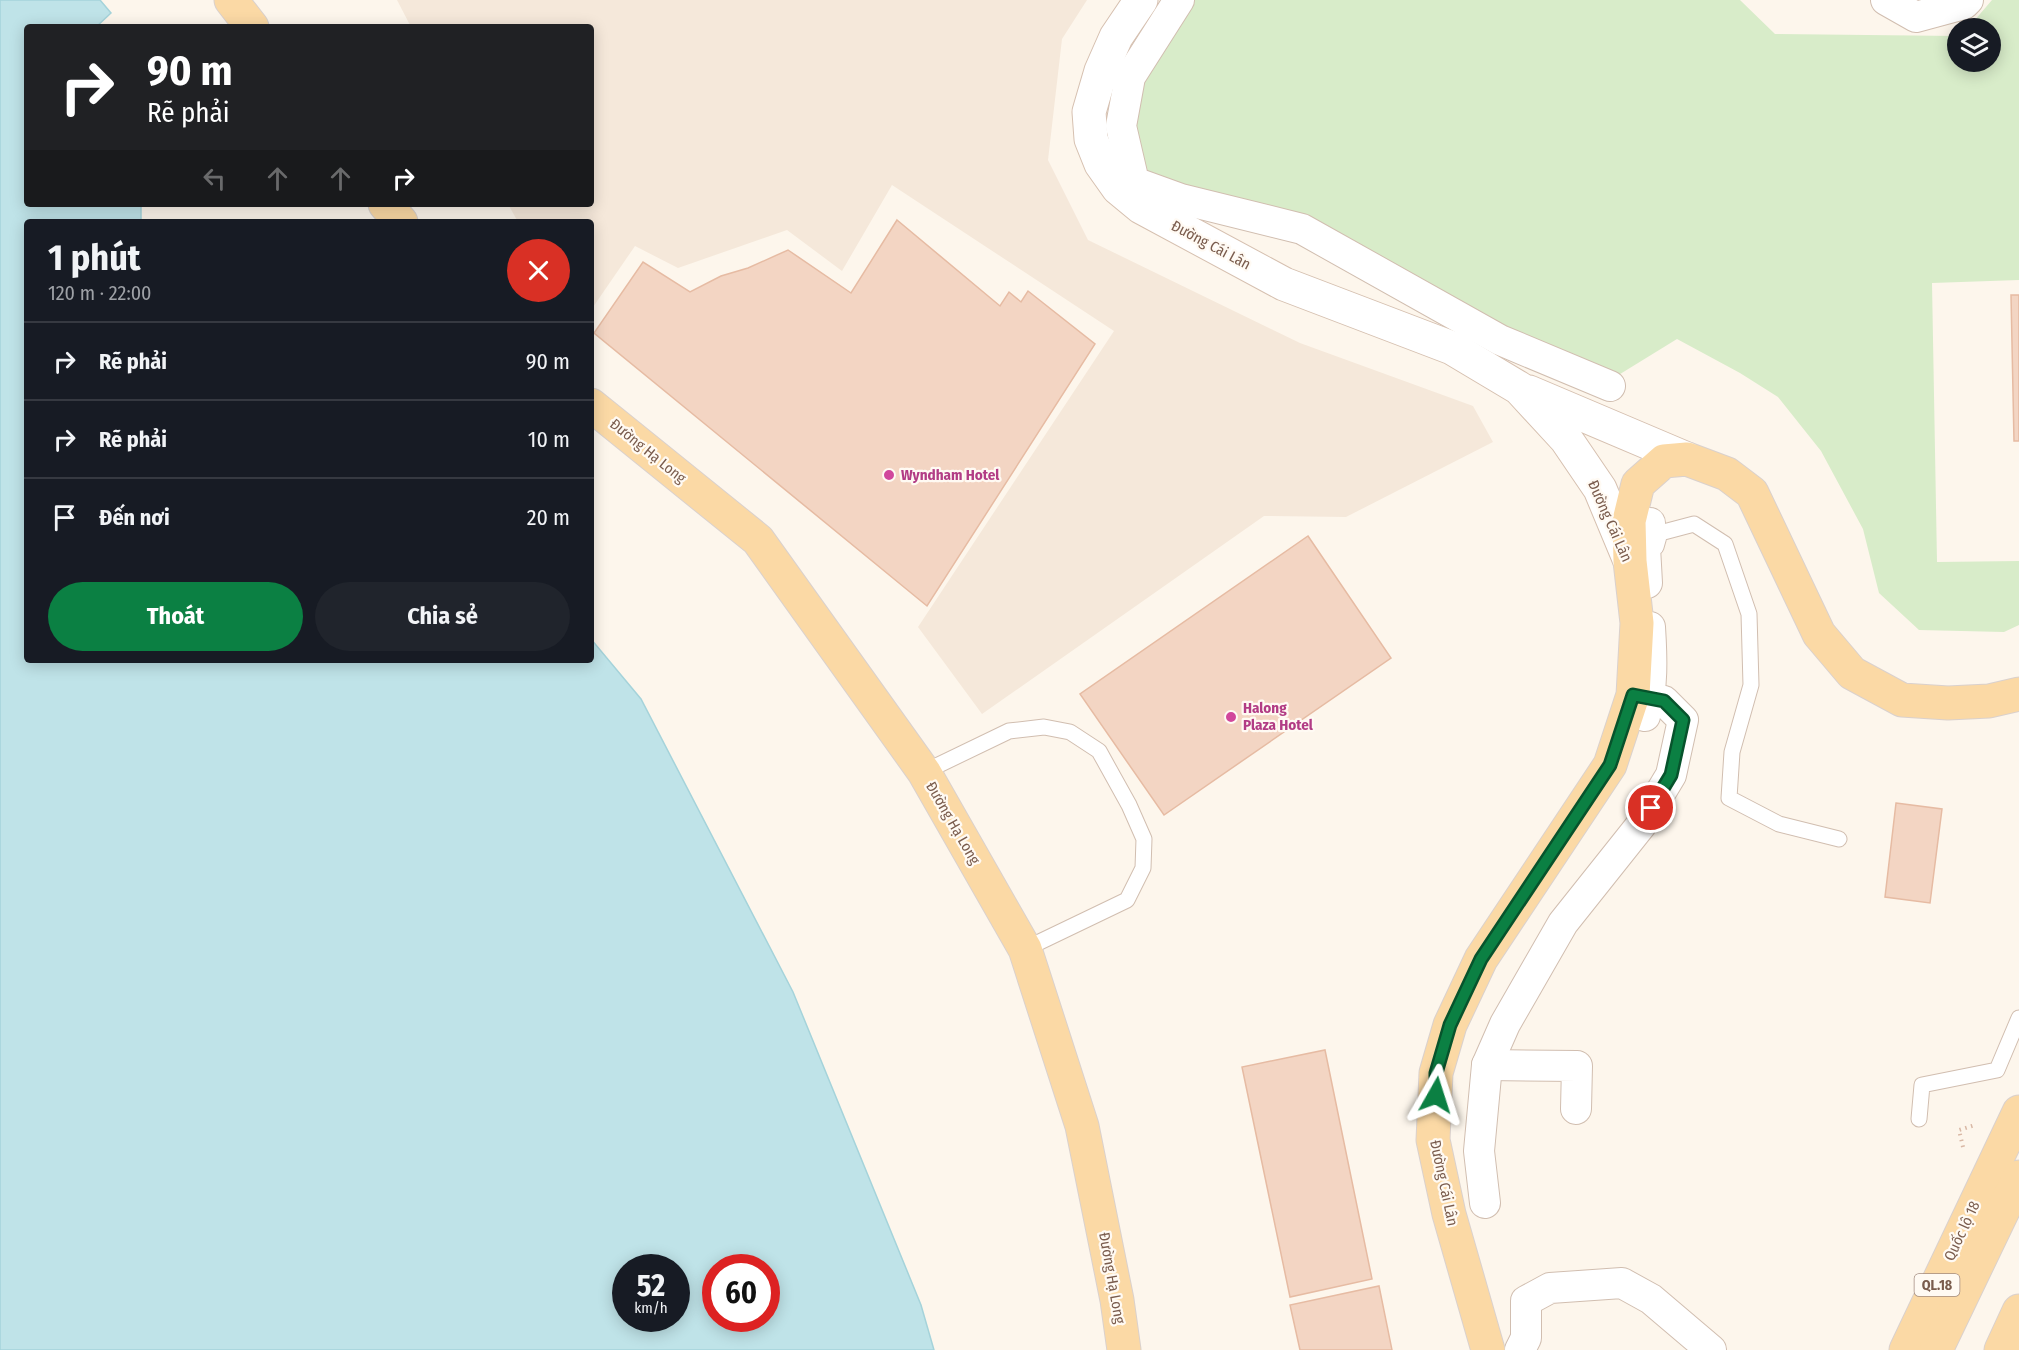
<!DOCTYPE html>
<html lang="vi">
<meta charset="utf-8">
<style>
body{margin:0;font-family:"Fira Sans Condensed",sans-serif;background:#20242c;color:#f1f3f6;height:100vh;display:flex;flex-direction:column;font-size:22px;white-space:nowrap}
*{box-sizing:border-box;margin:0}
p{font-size:20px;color:#9ea1a6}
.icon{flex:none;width:33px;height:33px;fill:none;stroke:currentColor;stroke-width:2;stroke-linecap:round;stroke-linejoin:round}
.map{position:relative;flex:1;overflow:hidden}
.drawer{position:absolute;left:24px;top:219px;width:570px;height:444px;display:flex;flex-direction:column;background:#171b24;border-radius:6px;box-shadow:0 3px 15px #0003}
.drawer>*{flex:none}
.top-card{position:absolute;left:24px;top:24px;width:570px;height:183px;border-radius:6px;box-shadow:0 3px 15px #0003;background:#202124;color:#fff;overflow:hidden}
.tools{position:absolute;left:1947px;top:18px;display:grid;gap:12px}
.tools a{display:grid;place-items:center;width:54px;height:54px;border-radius:50%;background:#171b24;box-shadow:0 3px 15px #0003;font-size:30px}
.speed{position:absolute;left:612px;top:1254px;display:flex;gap:12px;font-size:30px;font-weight:700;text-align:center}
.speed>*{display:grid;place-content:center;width:78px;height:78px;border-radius:50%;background:#171b24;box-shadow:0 3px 15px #0003;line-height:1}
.speed small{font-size:15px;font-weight:400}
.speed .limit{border:9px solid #d22;background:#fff;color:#111}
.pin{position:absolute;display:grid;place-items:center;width:51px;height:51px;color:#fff;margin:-26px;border:3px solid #fff;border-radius:50%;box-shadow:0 2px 6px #0007}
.me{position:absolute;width:66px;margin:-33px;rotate:6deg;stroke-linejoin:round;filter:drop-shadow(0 0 4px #0008)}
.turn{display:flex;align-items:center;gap:21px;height:126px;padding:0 24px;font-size:27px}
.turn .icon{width:78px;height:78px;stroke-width:2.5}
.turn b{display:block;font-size:42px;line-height:51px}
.lanes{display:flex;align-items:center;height:57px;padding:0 24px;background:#0003;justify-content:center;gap:30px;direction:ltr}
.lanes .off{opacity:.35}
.round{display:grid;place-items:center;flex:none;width:63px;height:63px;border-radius:32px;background:#20242c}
.head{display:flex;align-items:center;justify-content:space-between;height:102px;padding:0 24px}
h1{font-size:36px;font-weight:700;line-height:45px}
.action{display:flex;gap:12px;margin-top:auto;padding:12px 24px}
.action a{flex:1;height:69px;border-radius:36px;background:#0b8043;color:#fff;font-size:24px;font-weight:700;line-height:69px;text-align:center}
.action a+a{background:#20242c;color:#f1f3f6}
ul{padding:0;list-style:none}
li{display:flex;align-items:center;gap:18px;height:78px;padding:0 24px;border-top:2px solid #363941}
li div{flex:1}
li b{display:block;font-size:22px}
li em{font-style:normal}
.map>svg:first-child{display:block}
.residential{fill:#f5e8da}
.green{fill:#d8ecc9}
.water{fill:#bfe3e8;stroke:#a5d3da;stroke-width:1.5;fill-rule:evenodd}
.building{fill:#f3d5c3;stroke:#e6bba3;stroke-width:1.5}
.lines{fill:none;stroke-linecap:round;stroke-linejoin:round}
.lane-casing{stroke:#d1beb0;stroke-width:17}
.street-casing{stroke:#d1beb0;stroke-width:32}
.secondary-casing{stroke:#d6c0b0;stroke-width:35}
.primary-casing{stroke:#dad1cd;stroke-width:35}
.path{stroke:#d9b8a5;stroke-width:4;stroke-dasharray:1.5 4.5;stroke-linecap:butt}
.lane{stroke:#fff;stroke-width:15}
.street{stroke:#fff;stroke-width:30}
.secondary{stroke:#fff;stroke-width:33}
.primary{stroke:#fbd9a5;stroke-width:33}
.route-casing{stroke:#07532c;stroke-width:15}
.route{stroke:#0b8043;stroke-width:10}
.hotel-dot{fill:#d1479c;stroke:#fffaf3;stroke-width:2}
.labels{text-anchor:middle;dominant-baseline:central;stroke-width:4.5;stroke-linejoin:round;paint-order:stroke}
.shield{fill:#fffaf3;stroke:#a28b7f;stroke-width:1.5}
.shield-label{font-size:14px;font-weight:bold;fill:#7a5c4d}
.street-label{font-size:15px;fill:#7a5c4d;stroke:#fffaf3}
.hotel-label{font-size:15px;font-weight:bold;fill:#b23c85;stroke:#fffaf3;text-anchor:start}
</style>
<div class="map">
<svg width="2019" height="1350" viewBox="0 0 2019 1350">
<rect width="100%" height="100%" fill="#fdf6ec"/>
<path class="residential" d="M397,0H1087L1062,39L1048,160L1088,240L1300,343L1473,406L1493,442L1346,517L1264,516L982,714L918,627L1114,331L892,185L842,271L787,230L678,268L635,246L591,310V222H518L508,204H591V27H411Z"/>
<path class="green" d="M1188,0H1740L1775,34L1957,36L1958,62H1990V28H1968L1992,0H2019V280L1932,283L1937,562L2019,561V625L2004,632L1919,630L1879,593L1863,529L1821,451L1778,397L1740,373L1677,339L1612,379L1514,336L1420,282L1141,179L1129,129L1136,83Z"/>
<path class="water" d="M0,0H100L111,13L96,27H27V204H141V222H27V660H591V639L641,699L793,992L921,1305L934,1350H0ZM626,1268H676V1318H626ZM716,1268H766V1318H716Z"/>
<g class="building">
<path d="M897,220L1000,306L1009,292L1021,302L1028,291L1095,344L927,606L594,333L643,262L690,292L721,276L748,268L788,250L851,293Z"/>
<path d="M2011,295H2019V441H2014Z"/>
<path d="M1308,536L1391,658L1164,815L1080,694Z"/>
<path d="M1896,803L1942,809L1930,903L1885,897Z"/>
<path d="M1325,1050L1372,1279L1290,1297L1242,1067Z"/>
<path d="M1379,1286L1392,1350H1300L1290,1305Z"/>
</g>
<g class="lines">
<defs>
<g id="lane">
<path d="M1656,547L1660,533L1694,524L1725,544L1749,614L1751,685L1732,752L1729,798L1779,824L1839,839"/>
<path d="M924,772L1009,731L1044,727L1070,732L1099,751L1129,805L1144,839L1143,868L1127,900L1025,949"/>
<path d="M1919,1119L1922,1085L1997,1070L2019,1018"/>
</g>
<g id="street">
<path d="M1179,0L1130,77L1121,126L1134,182L1181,199L1302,229L1500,340L1610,386"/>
<path d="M1886,0L1916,17L1964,4L1968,0"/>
<path d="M1647,583L1645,547L1650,523"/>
<path d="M1645,716C1653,687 1652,658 1650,627"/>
<path d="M1487,1065L1577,1066L1576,1109"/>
<path d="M1485,1203L1479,1151L1487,1065L1505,1024L1563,923L1641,825L1671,775L1683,720L1664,701L1633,695"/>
<path d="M1520,1350L1526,1338V1301L1550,1288L1622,1283L1651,1299L1711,1350"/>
</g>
<g id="secondary">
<path d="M1141,0L1116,37L1101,71L1089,112L1091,139L1101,164L1118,188L1141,207L1284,284L1452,348L1519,388L1566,439L1600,489L1630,561"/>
<path d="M1529,392L1687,459"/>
</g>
<g id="primary">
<path d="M231,0L252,27"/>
<path d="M385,204L401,222"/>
<path d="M591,405L758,540L924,772L1025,949L1082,1126L1117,1300L1124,1350"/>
<path d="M1488,1350L1449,1214L1433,1140L1436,1073L1450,1025L1481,959L1610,765L1633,695L1637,623L1630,561L1629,521L1638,484L1664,461L1687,459L1727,474L1752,493L1819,634L1852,673L1902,700L1948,703L1989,701L2019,694"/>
<path d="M1906,1350L2019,1112"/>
<path d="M1936,1350L2019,1177"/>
<path d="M2001,1350L2019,1311"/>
</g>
</defs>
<use href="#lane" class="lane-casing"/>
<use href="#street" class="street-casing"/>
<use href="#secondary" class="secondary-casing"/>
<use href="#primary" class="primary-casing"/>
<path class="path" d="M1963,1147L1959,1130L1975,1125"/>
<use href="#lane" class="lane"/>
<use href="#street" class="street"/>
<use href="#secondary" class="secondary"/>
<use href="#primary" class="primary"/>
</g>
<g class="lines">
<defs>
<path id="route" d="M1436,1095V1073L1450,1025L1481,959L1610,765L1633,695L1664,701L1683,720L1671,775L1651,808"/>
</defs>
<use href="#route" class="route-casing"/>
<use href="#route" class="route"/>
</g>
<g class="hotel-dot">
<circle cx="889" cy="475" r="6"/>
<circle cx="1231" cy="717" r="6"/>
</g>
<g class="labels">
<rect class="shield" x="1914.5" y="1274" width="45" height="22" rx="4.5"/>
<g class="shield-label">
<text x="1937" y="1285">QL.18</text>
</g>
<g class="street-label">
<text transform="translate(1211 245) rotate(28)">Đường Cái Lân</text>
<text transform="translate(648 451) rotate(39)">Đường Hạ Long</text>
<text transform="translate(1610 521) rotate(66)">Đường Cái Lân</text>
<text transform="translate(953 823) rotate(60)">Đường Hạ Long</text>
<text transform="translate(1444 1183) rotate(78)">Đường Cái Lân</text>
<text transform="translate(1962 1231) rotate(-65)">Quốc lộ 18</text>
<text transform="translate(1112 1278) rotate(80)">Đường Hạ Long</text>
</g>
<g class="hotel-label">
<text x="901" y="475">Wyndham Hotel</text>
<text x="1243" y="708">Halong<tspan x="1243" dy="17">Plaza Hotel</tspan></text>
</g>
</g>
</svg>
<div class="tools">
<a><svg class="icon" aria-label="layers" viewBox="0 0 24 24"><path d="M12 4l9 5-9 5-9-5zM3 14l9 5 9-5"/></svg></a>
</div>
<div class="speed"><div>52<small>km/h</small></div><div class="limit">60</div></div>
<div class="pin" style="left:1651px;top:808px;background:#d93025"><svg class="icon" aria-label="arrive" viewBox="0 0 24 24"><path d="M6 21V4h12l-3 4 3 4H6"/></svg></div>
<svg class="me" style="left:1436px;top:1095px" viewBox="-20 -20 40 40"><path d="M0-17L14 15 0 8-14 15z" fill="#0b8043" stroke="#fff" stroke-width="4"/></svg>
<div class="top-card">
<div class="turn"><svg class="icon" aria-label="right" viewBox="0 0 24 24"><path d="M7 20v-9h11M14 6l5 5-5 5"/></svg><div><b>90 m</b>Rẽ phải</div></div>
<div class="lanes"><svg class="icon off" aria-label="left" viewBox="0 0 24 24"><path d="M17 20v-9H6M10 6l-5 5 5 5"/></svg><svg class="icon off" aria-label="ahead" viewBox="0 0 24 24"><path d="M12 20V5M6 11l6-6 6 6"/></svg><svg class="icon off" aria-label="ahead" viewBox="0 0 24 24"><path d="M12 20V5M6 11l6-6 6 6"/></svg><svg class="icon" aria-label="right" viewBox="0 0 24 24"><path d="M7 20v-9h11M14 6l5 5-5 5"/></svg></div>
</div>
<section class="drawer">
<div class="head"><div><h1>1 phút</h1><p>120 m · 22:00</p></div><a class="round" style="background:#d93025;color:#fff"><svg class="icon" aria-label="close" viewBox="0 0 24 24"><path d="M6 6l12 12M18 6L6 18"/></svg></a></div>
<ul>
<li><svg class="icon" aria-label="right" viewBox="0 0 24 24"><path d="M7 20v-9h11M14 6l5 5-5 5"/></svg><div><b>Rẽ phải</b></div><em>90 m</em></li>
<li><svg class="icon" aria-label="right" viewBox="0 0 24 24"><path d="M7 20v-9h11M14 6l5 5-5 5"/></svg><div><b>Rẽ phải</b></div><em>10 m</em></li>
<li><svg class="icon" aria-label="arrive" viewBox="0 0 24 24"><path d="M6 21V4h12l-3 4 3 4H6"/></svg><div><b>Đến nơi</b></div><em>20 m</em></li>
</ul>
<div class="action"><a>Thoát</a><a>Chia sẻ</a></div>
</section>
</div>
